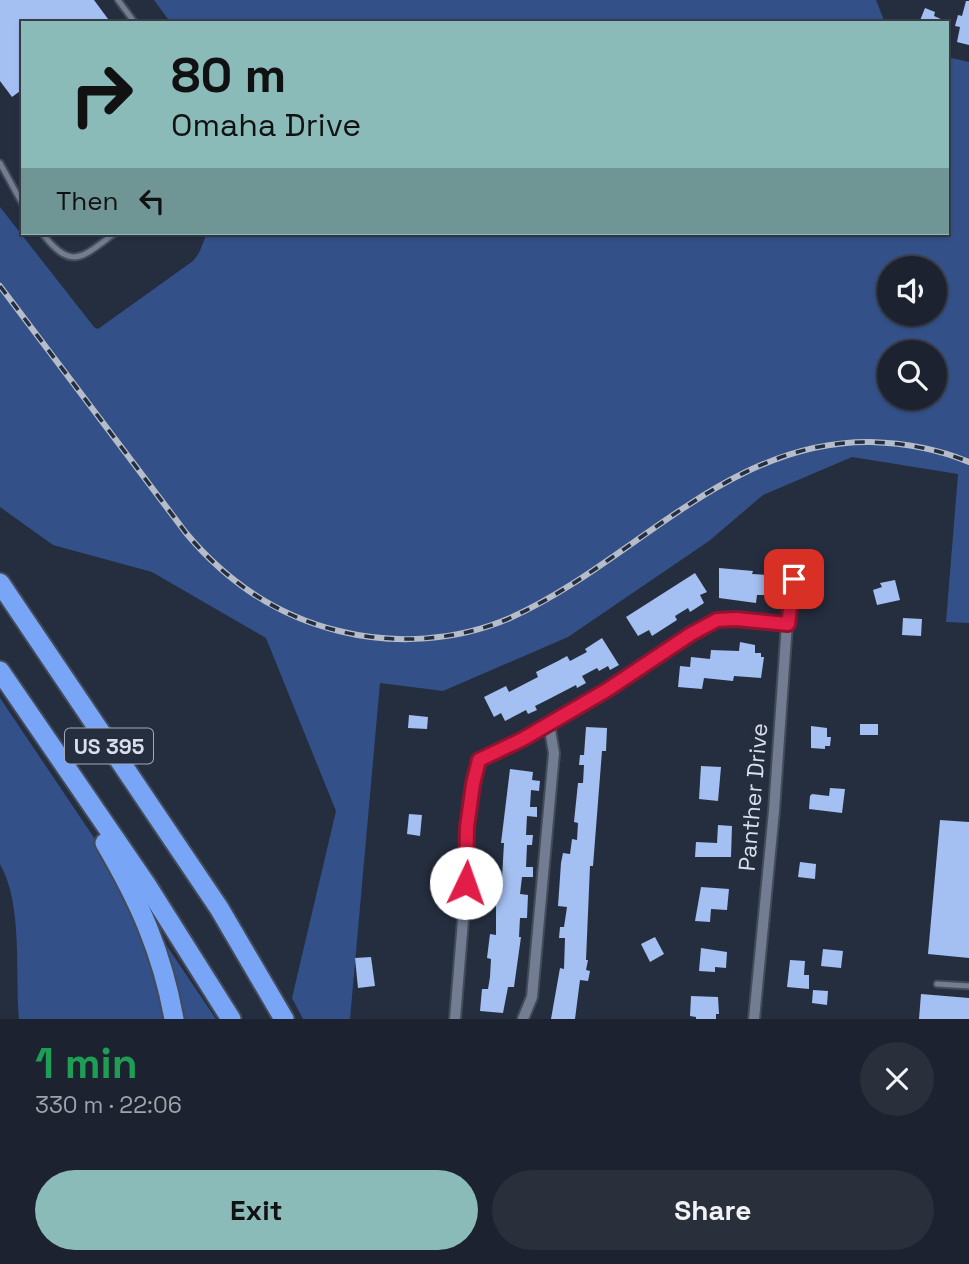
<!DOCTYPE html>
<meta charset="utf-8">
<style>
body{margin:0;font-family:"Space Grotesk",sans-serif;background:#292f3b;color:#f1f3f6;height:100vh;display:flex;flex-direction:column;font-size:26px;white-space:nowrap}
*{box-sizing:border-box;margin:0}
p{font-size:23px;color:#a0a4aa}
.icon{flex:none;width:38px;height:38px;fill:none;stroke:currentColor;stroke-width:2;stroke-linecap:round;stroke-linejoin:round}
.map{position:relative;height:1019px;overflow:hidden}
.panel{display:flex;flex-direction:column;background:#1c222f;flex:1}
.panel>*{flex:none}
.top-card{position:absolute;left:21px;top:21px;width:928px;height:214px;border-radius:0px;box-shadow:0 2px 5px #0004,0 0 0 2px #3a3f4b;background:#8bbbb9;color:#111;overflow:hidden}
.tools{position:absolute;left:877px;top:256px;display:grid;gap:14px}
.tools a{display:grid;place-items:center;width:70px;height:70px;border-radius:50%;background:#1c222f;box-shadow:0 2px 5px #0004,0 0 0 2px #3a3f4b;font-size:35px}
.pin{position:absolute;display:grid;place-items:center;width:60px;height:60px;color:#fff;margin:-30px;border-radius:14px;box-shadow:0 4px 10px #0006}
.me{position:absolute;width:77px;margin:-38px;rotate:3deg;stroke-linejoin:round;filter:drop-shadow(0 0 5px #0008)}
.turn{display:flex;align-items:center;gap:24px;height:147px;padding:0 35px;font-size:32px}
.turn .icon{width:91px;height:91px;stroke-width:2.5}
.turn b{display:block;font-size:49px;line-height:60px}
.then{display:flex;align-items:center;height:66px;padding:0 35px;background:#0003;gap:14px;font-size:26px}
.round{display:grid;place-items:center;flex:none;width:74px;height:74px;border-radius:37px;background:#292f3b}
.headline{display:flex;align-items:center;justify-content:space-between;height:119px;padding:0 35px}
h1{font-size:42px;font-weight:600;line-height:52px;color:#1e9e55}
.action{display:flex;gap:14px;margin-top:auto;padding:14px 35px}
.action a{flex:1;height:80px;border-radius:42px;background:#8bbbb9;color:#111;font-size:28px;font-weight:600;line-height:80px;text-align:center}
.action a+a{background:#292f3b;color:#f1f3f6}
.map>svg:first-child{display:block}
.green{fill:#335088;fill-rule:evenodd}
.building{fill:#a4bff1}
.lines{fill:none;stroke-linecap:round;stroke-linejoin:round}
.service-casing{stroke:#434a58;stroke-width:9}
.minor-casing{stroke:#434a58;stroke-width:14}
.motorway-casing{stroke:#434a58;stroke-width:23}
.service{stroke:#727d91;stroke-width:5}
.minor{stroke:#727d91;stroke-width:10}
.motorway{stroke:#79a5f7;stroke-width:19}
.rail-casing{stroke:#b6bdc9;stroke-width:6}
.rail{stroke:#252e3f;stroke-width:3.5;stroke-dasharray:10;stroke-linecap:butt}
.route-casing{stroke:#92132f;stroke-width:18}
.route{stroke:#e11d48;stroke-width:12}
.labels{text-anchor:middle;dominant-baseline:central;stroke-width:7;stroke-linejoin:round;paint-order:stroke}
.shield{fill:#252e3f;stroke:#a3aab7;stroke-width:2}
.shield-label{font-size:21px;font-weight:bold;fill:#d9dfea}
.street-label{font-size:23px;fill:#d9dfea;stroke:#252e3f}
</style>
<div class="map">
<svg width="969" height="1019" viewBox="0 0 969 1019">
<rect width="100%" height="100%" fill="#252e3f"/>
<g class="green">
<path d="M154,0H876L885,23H171Z"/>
<path d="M947,57L969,62V623L946,622L958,474L852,457L763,495L709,541L568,637L443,691L380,683L350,1019H303L292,998L336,811L266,638L152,572L53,545L0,507V207L94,327L98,329L193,261L199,253L207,233H947ZM889,268H934V313H889ZM889,352H934V397H889Z"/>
<path d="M0,698L216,1019H19C15,973 23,904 0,864Z"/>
</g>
<g class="building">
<path d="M0,0H94L111,23H23V89L12,97L0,81Z"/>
<path d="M966,1H969V45L957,42L960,27L955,26L958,15L962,16Z"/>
<path d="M925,8L935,12L934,16L950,23H919Z"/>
<path d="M719,568L753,571L752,574L766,575V595H757L756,603L719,598Z"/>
<path d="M695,573L707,592L700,595L704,603L690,612L688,608L675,616L677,620L652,636L649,630L638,636L626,617Z"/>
<path d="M895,580L900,600L877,605L873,590L882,587L880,583Z"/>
<path d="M903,618L922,619L921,636L902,635Z"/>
<path d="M602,638L619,665L610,670L608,666L599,671L597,668L582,676L586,683L577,688L576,685L549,699L535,706L537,710L528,714L526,710L505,721L501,713L494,717L484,697L506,686L509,692L538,677L536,672L558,661L567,656L570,661L587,652L585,649Z"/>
<path d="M740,642L755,645V653H761V657H764L761,678L734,676L733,681L704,678L702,689L678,687L680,666L690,667L691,657L710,659L711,650L739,651Z"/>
<path d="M409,715L428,717L427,729L408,728Z"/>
<rect x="860" y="724" width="18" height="11"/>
<path d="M811,726L827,728V737H831L830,746H825V749L811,748Z"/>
<path d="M586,727L607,728L606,751H602L593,866H590L586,960H588L586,970L590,971L588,981L580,980L575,1019H551L560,968L564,969L565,938H559L560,927H564L567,907L558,906L561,863L563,853L570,854L572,839L577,840L578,823L574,822L575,812L578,783H583L584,765H579L580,755H584Z"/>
<path d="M701,766L721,767L718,801L699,799Z"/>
<path d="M510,769L533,772L532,780L540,781L539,791L531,790L530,807H537V817L527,816L526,835H533L532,845H527L526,867H533V877H522L520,894L528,895L527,918H520L519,937H521L514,987H508L503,1013L480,1011L482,989H488L490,977L491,959L487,958L490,934L496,935V902L498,878H502L504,843H501Z"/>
<path d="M830,788L845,789L842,813L809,809L810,796L812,794L829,796Z"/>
<path d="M409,814L422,815L420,836L407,834Z"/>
<path d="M940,820L969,822V958L928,954Z"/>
<path d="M718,825L732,826L731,857H695L696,842L717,843Z"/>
<path d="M800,862L816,864L815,879L798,877Z"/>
<path d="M701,887L729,889L727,910L711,909L710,922L695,921Z"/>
<path d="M655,937L664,954L650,962L641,944Z"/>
<path d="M701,948L727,952L726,968L715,967V972L699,971Z"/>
<path d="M823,949L843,951L841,968L821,966Z"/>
<path d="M371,957L375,986L358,988L355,958Z"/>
<path d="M790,960L805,961L804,975H809V989L787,987Z"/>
<path d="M813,990L828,991L827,1005L812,1003Z"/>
<path d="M921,994L969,998V1019H919Z"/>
<path d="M691,996L718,997L719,1014H716V1019H696V1017L690,1016Z"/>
</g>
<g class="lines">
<defs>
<g id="service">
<path d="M118,0L135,23"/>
<path d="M0,163L23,205"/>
<path d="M42,233C72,272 82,257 115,233"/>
<path d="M937,984L969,986"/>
</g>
<g id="minor">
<path d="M455,1019L468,858L467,827L473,784L479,760L523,739L607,690L691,634L717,620L736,619L787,623"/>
<path d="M523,1019L532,997L554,753L549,724"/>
<path d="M754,1019L774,811L787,623L794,579"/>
</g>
<g id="motorway">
<path d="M0,583L219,908L284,1019"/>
<path d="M0,671L146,884L231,1019"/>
<path d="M105,843C139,901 162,952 174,1019"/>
</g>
</defs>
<use href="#service" class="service-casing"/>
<use href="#minor" class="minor-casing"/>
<use href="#motorway" class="motorway-casing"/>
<use href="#service" class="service"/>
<use href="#minor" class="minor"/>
<use href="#motorway" class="motorway"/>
<defs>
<path id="rail" d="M0,286L186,533C227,582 277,616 339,631C395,645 457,641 510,618C633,563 727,440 871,442C904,443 938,449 969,462"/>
</defs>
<use href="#rail" class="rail-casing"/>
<use href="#rail" class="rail"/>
</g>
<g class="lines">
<defs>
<path id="route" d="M466,883L467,827L473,784L479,760L523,739L607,690L691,634L717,620L736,619L788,624L794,579"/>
</defs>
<use href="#route" class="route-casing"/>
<use href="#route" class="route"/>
</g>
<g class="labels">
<rect class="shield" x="65" y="728.5" width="88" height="35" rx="5"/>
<g class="shield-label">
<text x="109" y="746">US 395</text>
</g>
<g class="street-label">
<text transform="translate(753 797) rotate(-85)">Panther Drive</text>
</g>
</g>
</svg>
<div class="tools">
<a><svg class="icon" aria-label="sound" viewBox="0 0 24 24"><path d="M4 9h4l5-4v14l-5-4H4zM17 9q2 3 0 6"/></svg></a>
<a><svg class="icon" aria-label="search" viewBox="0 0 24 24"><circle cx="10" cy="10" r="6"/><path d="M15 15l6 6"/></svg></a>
</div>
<div class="pin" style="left:794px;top:579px;background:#d93025"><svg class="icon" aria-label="arrive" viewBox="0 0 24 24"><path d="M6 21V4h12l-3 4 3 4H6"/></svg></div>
<svg class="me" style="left:466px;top:883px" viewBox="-20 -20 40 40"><circle r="19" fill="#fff"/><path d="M0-13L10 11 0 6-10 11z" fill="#e11d48"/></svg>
<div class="top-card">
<div class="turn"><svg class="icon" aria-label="right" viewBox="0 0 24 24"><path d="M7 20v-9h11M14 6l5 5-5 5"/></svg><div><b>80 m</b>Omaha Drive</div></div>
<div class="then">Then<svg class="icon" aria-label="left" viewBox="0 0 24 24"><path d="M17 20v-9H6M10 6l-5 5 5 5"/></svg></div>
</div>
</div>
<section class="panel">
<div class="headline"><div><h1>1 min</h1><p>330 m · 22:06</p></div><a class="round"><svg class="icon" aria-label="close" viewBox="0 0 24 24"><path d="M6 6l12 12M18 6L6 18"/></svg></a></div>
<div class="action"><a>Exit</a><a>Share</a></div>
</section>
